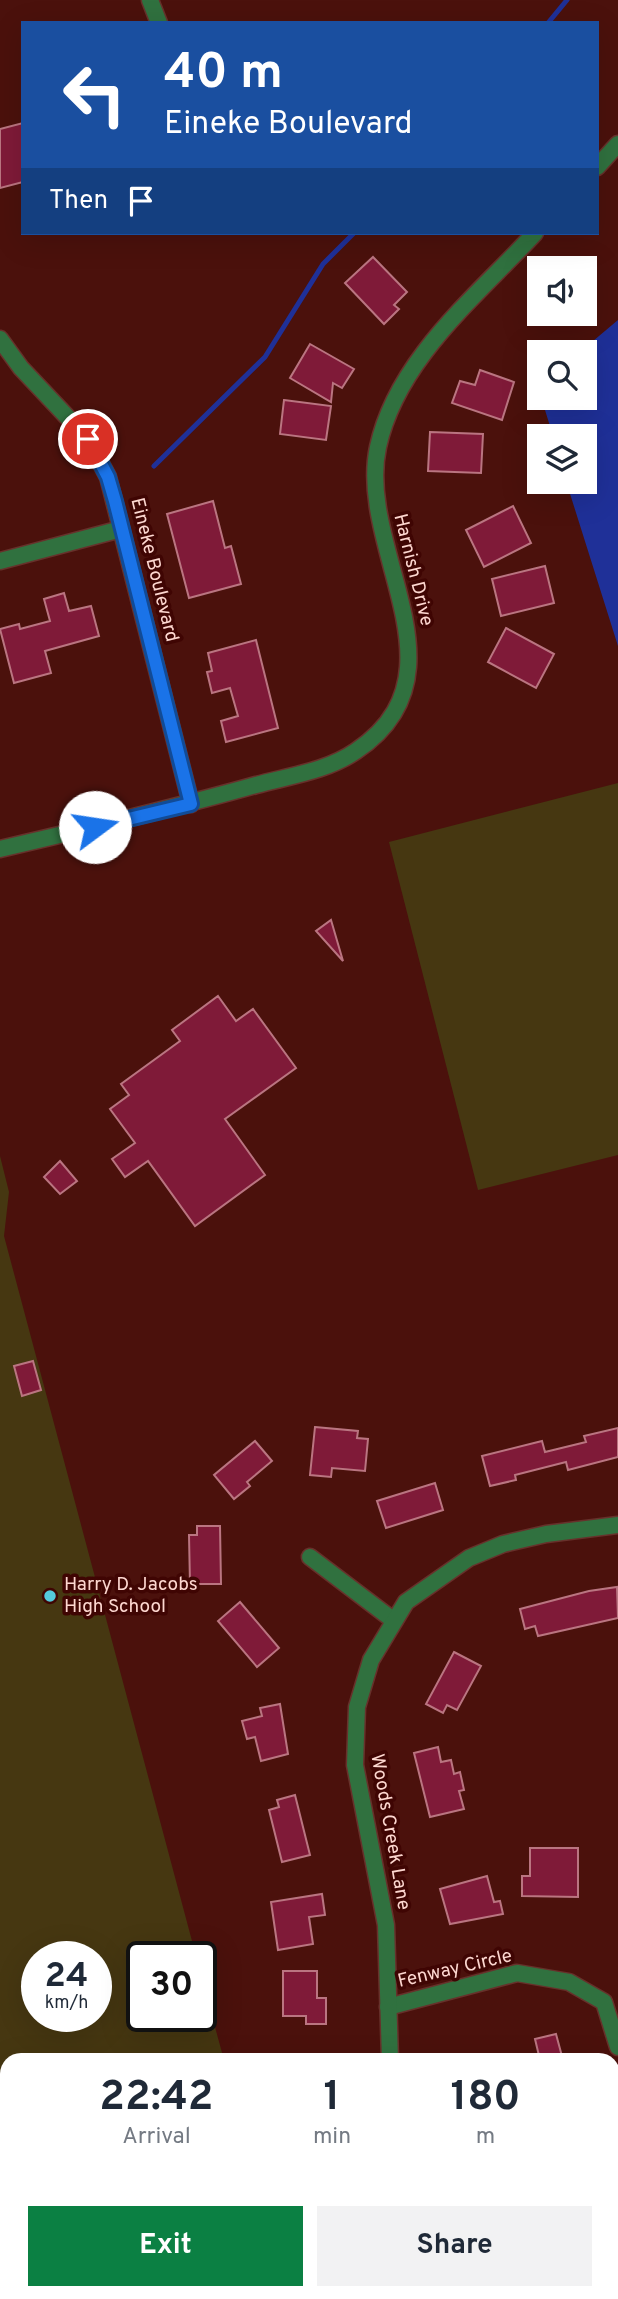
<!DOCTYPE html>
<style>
body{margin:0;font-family:Overpass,sans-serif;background:#f2f2f3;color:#1f2937;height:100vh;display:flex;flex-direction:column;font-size:26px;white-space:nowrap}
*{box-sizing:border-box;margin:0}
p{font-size:23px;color:#747a83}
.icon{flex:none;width:38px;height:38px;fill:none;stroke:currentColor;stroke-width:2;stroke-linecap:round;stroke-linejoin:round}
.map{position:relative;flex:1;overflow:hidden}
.side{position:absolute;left:0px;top:2053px;width:620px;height:247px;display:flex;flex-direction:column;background:#fff;border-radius:21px 21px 0 0;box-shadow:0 7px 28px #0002}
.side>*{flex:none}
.guide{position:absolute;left:21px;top:21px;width:578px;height:214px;border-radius:0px;box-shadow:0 7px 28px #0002;background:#1a4fa0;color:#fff;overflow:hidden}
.buttons{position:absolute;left:527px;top:256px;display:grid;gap:14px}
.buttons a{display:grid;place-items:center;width:70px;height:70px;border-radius:0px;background:#fff;box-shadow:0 7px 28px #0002;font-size:35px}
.speed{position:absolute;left:21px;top:1941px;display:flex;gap:14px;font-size:35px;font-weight:700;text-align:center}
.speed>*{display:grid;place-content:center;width:91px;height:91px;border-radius:50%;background:#fff;box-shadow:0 7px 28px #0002;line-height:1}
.speed small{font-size:18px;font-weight:400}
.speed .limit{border:4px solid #111;border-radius:10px;background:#fff;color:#111}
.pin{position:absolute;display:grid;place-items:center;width:60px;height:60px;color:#fff;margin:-30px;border:4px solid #fff;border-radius:50%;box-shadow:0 2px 7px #0007}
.me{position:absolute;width:77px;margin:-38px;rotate:76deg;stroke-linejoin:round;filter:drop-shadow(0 0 5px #0008)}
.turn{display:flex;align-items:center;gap:24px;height:147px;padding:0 28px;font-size:32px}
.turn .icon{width:91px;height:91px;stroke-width:2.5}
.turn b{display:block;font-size:49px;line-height:60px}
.then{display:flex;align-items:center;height:66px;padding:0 28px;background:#0003;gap:14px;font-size:26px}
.eta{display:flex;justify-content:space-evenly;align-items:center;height:119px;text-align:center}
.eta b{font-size:42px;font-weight:700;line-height:49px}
.primary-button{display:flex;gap:14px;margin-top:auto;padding:14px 28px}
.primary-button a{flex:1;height:80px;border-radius:0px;background:#0b8043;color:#fff;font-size:28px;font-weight:700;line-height:80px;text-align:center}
.primary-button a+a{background:#f2f2f3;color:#1f2937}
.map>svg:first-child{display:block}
.green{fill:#463711;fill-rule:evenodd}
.forest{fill:#69582a}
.water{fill:#1f3098}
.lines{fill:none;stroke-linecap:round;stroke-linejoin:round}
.stream{stroke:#1f3098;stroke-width:5}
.building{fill:#7f1a38;stroke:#ba7581;stroke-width:2}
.minor-casing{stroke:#67312b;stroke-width:19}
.minor{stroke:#30713f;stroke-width:16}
.route-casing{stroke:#114b97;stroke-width:18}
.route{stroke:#1a73e8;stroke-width:12}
.poi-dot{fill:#54cadc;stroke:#3f0503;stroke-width:2.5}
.labels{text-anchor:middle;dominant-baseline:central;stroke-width:7;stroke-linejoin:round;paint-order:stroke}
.street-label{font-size:19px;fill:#fdd7d0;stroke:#3f0503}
.poi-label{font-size:19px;fill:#fdd7d0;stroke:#3f0503;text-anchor:start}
</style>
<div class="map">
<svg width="618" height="2299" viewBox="0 0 618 2299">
<rect width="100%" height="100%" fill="#4b110c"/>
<g class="green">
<path d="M618,783V1155L478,1190L389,842Z"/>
<path d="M0,1156L9,1192L4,1236L196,1956H142V2016H201V1976L224,2060H7V2292H253V2299H0ZM37,1956H96V2016H37Z"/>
</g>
<path class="forest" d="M253,2293H281L283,2299H253Z"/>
<path class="water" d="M618,320V646L566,481H584V436H553L545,410L550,397H584V352H580Z"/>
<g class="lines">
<g class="stream">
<path d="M548,23L567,0"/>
<path d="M154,466L265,357L323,264L354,233"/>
</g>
</g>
<g class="building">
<path d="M23,123V182L0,188V129Z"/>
<path d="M373,257L407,292L394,305L399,309L384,324L345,283Z"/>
<path d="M310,344L354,369L342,388L333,383L331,402L290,378Z"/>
<path d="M480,370L514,382L502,420L452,403L460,381L475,385Z"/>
<path d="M284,400L331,406L326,440L280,434Z"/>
<path d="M430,432L483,434L481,473L428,471Z"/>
<path d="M213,501L225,548L231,546L241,584L189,598L167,514Z"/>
<path d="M513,506L531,543L484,567L466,530Z"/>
<path d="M545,566L554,603L501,616L492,579Z"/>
<path d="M64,593L69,611L91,606L99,636L45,651L51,673L14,683L0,629L19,624L20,629L50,621L44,599Z"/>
<path d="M506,628L554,654L536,688L488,662Z"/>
<path d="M256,640L278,728L226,742L221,721L238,716L230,688L212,693L207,672L212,671L208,653Z"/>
<path d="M331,920L343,961L316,931Z"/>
<path d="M218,996L236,1021L253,1009L296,1068L225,1119L265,1175L195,1226L148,1161L125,1177L112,1159L135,1143L110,1109L129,1095L121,1084L180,1041L172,1030Z"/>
<path d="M60,1161L77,1181L60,1194L44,1177Z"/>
<path d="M33,1361L41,1390L22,1396L14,1366Z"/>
<path d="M315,1427L358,1431L357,1438L368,1439L365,1471L332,1468L331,1477L310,1475Z"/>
<path d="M618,1428V1457L568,1470L566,1462L515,1475L516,1480L490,1486L482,1456L542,1441L545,1452L586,1442L584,1436Z"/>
<path d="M255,1441L272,1461L247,1482L250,1486L234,1499L214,1475Z"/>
<path d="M435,1483L443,1510L386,1528L377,1501Z"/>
<path d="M197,1526H220L221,1584H190L189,1535H197Z"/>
<path d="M617,1587L618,1618L538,1636L535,1626L525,1629L520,1609L589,1591Z"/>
<path d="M240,1602L279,1648L257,1667L218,1621Z"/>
<path d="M454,1652L481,1666L457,1710L447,1705L443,1713L426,1704Z"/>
<path d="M280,1704L288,1754L261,1761L255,1737L247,1739L242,1721L262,1716L260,1708Z"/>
<path d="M438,1747L441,1762L451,1760L454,1774L460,1772L464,1790L459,1791L464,1809L430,1817L414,1753Z"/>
<path d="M295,1795L310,1855L282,1862L269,1810L279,1807L277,1800Z"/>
<path d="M530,1848H578V1897L522,1896V1876H530Z"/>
<path d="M487,1876L494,1902L500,1901L503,1914L450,1924L440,1889Z"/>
<path d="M322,1894L325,1915L309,1917L313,1944L278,1950L271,1902Z"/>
<path d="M283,1971H317V1998H326V2024H306V2016H283Z"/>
<path d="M556,2034L563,2060H540L535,2039Z"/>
</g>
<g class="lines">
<defs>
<g id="minor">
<path d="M150,0L159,23"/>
<path d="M597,167L618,144"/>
<path d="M0,339L21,368L88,439L108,477L191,804"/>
<path d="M0,561L121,529"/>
<path d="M0,849C86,829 171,809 256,785C289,776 327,771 356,751C472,673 356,550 378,447C397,359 477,296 535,233"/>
<path d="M310,1557L393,1620"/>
<path d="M388,2007L517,1973L569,1982L604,2002L618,2047"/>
<path d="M390,2060L386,1925L355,1765L357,1707L371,1660L406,1602L469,1558L503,1544L546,1534L618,1525"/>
<path d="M612,2282L618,2280"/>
<path d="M445,2292L447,2299"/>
<path d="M556,2299L578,2292"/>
</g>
</defs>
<use href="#minor" class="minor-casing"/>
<use href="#minor" class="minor"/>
</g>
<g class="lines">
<defs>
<path id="route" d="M88,439L108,477L115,501L191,804L95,827"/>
</defs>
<use href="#route" class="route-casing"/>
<use href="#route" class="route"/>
</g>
<circle class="poi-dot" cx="50" cy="1596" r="7"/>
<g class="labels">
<g class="street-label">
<text transform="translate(154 570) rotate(76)">Eineke Boulevard</text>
<text transform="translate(413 570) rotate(76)">Harnish Drive</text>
<text transform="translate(390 1832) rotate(80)">Woods Creek Lane</text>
<text transform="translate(455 1969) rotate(-13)">Fenway Circle</text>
</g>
<g class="poi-label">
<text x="64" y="1585">Harry D. Jacobs<tspan x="64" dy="22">High School</tspan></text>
</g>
</g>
</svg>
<div class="buttons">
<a><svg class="icon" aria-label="sound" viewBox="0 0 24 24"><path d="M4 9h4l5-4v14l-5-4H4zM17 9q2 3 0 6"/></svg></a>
<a><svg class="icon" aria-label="search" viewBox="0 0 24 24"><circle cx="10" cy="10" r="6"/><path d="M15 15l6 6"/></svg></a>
<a><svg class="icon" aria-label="layers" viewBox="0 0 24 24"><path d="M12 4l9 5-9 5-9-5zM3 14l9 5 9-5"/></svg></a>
</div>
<div class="speed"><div>24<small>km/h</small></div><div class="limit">30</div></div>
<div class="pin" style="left:88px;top:439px;background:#d93025"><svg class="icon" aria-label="arrive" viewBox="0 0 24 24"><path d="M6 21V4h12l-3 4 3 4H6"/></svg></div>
<svg class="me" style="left:95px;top:827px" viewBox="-20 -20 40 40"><circle r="19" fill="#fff"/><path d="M0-13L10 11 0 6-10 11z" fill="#1a73e8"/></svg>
<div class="guide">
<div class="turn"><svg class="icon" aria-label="left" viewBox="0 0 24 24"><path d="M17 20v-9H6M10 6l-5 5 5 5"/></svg><div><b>40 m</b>Eineke Boulevard</div></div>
<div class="then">Then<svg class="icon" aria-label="arrive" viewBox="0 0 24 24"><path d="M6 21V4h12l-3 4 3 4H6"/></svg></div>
</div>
<section class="side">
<div class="eta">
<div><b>22:42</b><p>Arrival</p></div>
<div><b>1</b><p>min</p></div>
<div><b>180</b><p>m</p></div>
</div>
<div class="primary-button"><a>Exit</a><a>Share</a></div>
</section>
</div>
